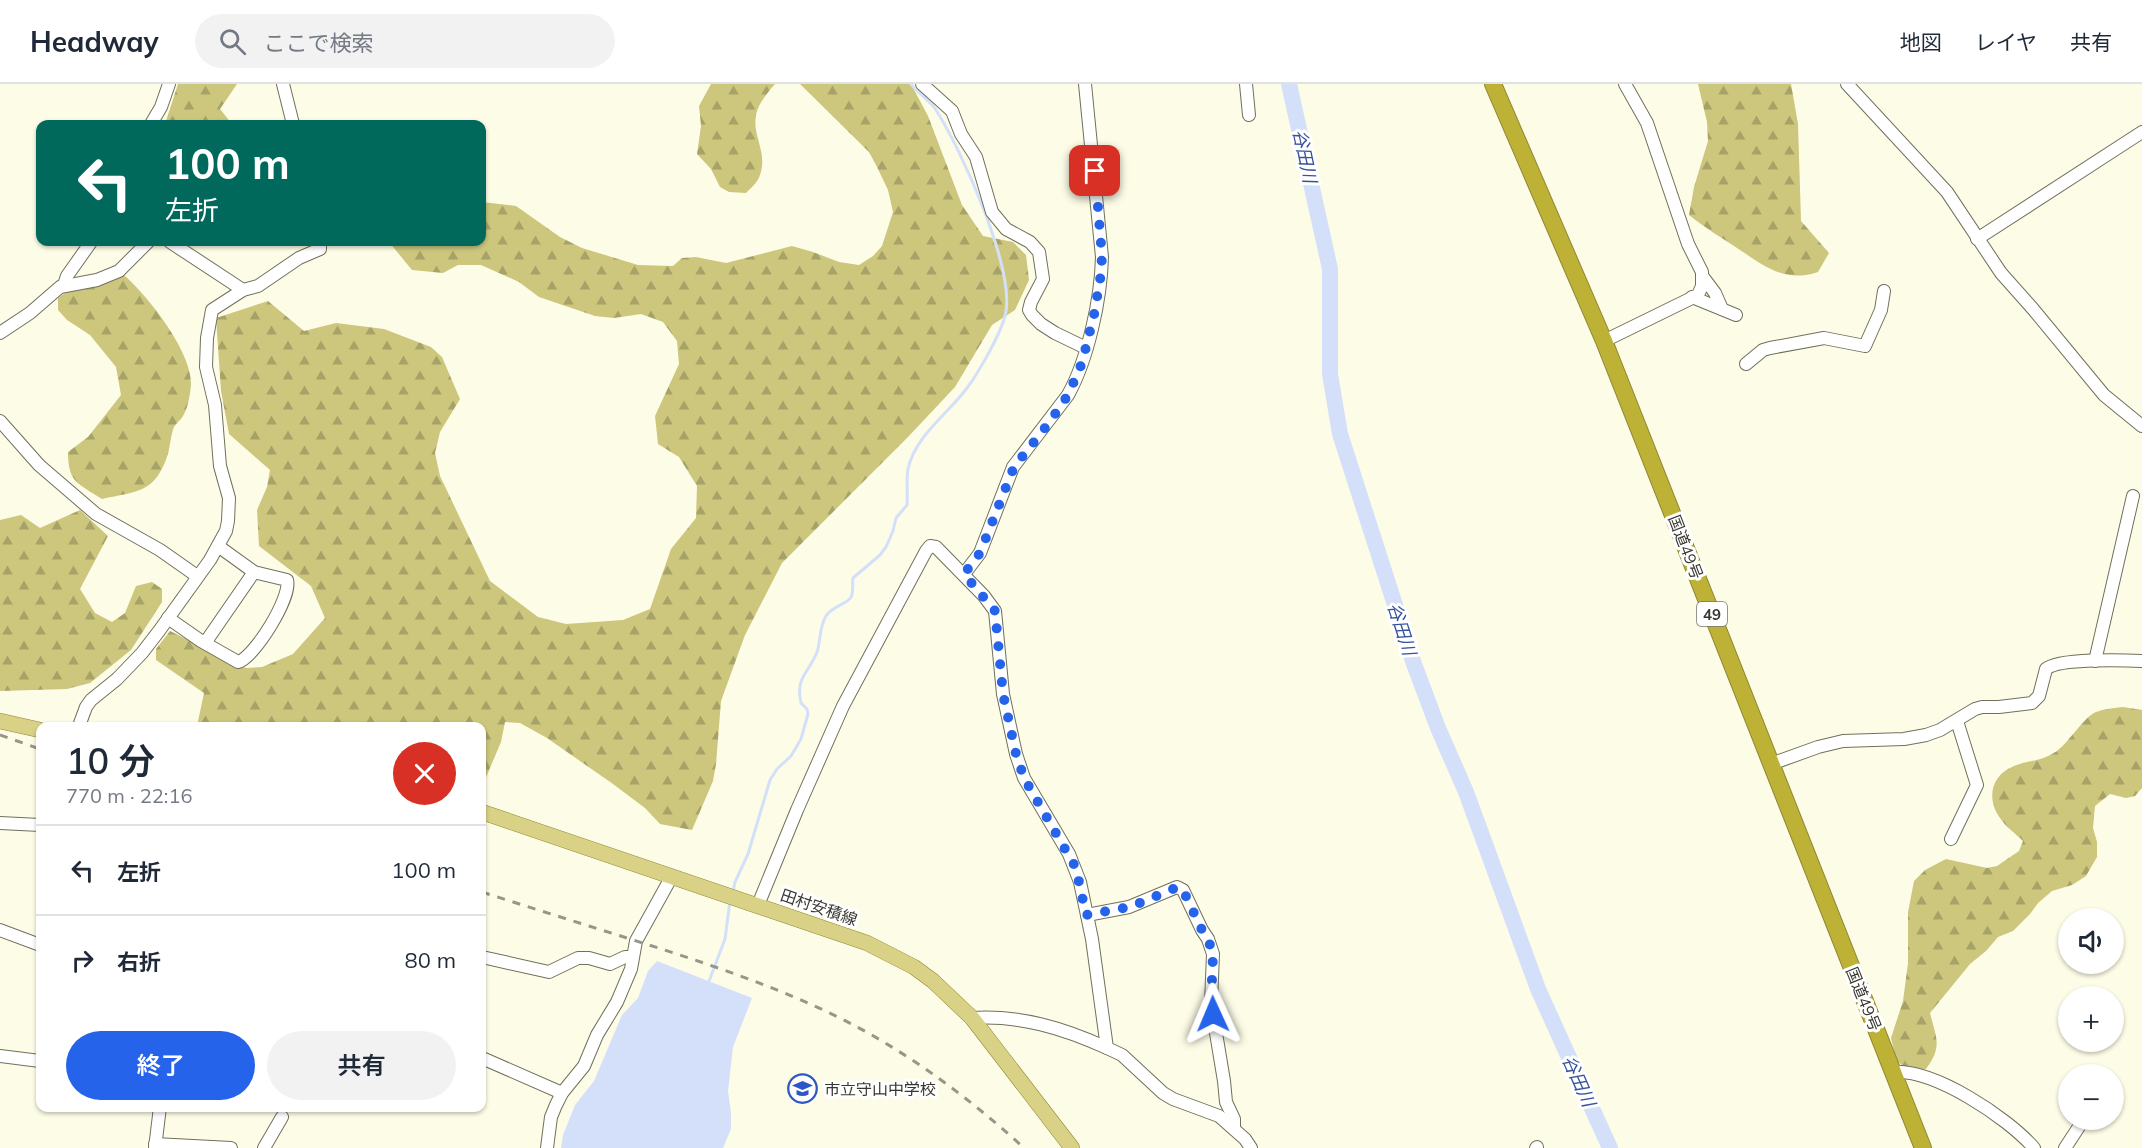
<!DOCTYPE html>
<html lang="ja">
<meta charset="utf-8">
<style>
body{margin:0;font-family:Mulish,"Noto Sans JP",sans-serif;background:#f2f2f3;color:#1f2937;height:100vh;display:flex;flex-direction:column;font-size:22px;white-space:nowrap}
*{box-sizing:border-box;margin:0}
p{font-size:20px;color:#747a83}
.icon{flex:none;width:33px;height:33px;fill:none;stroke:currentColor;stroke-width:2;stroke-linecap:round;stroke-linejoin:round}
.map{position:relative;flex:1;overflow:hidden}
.drawer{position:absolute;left:36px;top:638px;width:450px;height:390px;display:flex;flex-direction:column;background:#fff;border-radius:12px;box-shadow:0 2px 4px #0004}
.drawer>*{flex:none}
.guide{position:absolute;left:36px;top:36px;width:450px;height:126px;border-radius:12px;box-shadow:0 2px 4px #0004;background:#00695c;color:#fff;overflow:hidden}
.fabs{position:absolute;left:2058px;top:824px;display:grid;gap:12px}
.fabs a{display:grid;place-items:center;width:66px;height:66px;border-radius:50%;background:#fff;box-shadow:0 2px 4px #0004;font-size:30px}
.pin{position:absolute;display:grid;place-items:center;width:51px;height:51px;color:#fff;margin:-26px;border-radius:12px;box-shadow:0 3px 9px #0006}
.me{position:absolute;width:66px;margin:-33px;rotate:359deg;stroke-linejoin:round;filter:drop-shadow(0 0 4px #0008)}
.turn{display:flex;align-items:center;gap:21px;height:126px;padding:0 30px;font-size:27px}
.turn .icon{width:78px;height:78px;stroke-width:2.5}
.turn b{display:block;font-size:42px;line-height:51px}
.round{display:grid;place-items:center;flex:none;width:63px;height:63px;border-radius:32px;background:#f2f2f3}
.headline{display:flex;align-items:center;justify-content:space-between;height:102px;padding:0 30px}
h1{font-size:36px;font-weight:600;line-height:45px}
.cta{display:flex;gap:12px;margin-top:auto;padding:12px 30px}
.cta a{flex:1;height:69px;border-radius:36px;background:#2563eb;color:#fff;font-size:24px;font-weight:600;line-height:69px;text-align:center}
.cta a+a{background:#f2f2f3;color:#1f2937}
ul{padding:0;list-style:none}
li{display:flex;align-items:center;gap:18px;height:90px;padding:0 30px;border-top:2px solid #e0e1e3}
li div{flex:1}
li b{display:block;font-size:22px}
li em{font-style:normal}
header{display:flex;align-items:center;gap:36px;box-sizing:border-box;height:84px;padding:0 30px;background:#fff;border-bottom:2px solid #e0e1e3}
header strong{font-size:28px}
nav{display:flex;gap:33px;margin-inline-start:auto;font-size:21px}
.search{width:420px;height:54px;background:#f2f2f3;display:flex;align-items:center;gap:15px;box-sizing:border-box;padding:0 21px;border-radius:33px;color:#747a83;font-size:22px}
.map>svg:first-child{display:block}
.forest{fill:url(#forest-firs)}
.water{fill:#d4e0fa}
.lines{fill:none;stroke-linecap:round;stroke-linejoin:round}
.stream{stroke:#d4e0fa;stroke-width:3}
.river{stroke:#d4e0fa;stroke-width:16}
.minor-casing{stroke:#71705d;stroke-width:14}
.major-casing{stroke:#8f8734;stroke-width:16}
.highway-casing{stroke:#8f8734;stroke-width:18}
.minor{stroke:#fff;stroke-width:12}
.major{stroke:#d8d186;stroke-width:15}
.highway{stroke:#beb236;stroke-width:16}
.rail{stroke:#979688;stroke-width:3;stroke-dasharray:8 8;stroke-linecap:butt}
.route{stroke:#2563eb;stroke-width:10;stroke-dasharray:0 18}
.labels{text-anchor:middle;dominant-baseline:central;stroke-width:6;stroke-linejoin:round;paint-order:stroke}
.shield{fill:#fff;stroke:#74736d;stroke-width:1.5}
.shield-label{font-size:15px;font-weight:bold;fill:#38372f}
.street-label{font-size:16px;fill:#38372f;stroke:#fff}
.poi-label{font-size:16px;fill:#38372f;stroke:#fff;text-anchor:start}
.water-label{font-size:18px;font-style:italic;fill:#36539c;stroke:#fff}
</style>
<header>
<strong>Headway</strong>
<div class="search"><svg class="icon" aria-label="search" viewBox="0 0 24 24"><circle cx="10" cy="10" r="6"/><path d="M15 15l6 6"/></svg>ここで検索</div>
<nav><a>地図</a><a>レイヤ</a><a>共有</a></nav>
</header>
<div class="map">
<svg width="2142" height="1064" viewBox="0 0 2142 1064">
<defs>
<pattern id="forest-firs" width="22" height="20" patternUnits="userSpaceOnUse" patternTransform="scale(1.5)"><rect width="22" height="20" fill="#cdc67d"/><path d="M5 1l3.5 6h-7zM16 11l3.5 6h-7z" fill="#a7a267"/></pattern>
</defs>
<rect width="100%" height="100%" fill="#fdfce7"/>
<g class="forest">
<path d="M178,0H237L220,25L232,40H165Z"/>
<path d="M711,0H775C768,8 757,21 756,32C752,52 768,68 760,91C758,98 751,104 746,109L729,108L720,103L711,85L697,70L701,42L699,22Z"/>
<path d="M800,0H911L928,32L962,121L983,152L1013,158L1026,171L1029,196L1015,226L992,241L955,303L908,353L782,479L745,551L721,617L716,680L713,697L692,746L660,740L645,724L613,700L547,654L520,639L505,638L501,658L484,698H482V642H197L204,609L156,576V565L170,547L207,565L228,580L247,584L262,583L293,570L325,534L311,502L259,462L257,426L267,403L270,386L229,350L221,307L216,234L268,217L304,247L336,239L384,245L431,263L442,273L460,315L440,348L435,369L440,392L490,497L538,533L566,540L623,536L650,525L671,465L696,434L697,402L679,373L658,360L655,332L679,280L677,257L663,238L641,230L614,234L595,232L539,213L519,198L481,181H458L443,189L412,186L389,158H482V118L516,122L560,153L582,164L638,181L673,182L682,174L696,173L726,179L792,162L813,168L839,178L859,181L873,172L882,162L893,128L888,106L877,83L869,68Z"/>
<path d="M1698,0H1791L1798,40L1801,137L1829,169L1818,188C1785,199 1766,183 1740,166C1722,154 1705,144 1689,131L1694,103L1708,57L1707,38Z"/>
<path d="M119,187C144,206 193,268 191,301C190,311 188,324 183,332C181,336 176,339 174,343C171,350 170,362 168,370C155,410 137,407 102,415C78,399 68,399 68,368L88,353L121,311L116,283L90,251L67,236L58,226V214L69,206L87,205Z"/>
<path d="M80,426L108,452L80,505L95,529L112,538L125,529L136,502L152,498L162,505V518L131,566L90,599L67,605L0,607V436L21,431L40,444Z"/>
<path d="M2123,623L2142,626V704L2135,712L2126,714L2110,710L2095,722L2093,744L2097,758V773L2086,792L2072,801L2052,807L2038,819L2030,830L2013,847L1998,853L1986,867L1970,880L1930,929C1936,954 1943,962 1926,985L1916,987L1904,983L1896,976L1891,954L1903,917L1908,879V828L1914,797L1925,786L1946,775L1987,784L1997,782L2019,767L2023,757C2016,750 2006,743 2000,734C1986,715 1991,691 2014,682C2031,675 2039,679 2057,667C2069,658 2085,632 2096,628C2104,625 2114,624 2123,623Z"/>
</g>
<path class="water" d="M657,877L752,914L733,963L728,1007L731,1029V1045L723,1064H561L563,1051L575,1021L594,997L622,931L638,914L648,887Z"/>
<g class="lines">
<g class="stream">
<path d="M733,808L735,798L748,770L770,696L777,685L791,672L801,655L808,630L807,625L801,619C795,593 809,589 817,568C821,556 819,543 826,532C832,522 848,520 851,513C854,507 852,500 853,494L880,471L886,463L893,447L896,434L907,421C908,409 906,396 908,385C915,352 948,330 967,304C979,288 1000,251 1005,232C1017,188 961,65 936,26C930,16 918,10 911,0"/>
<path d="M708,900L725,855L730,817"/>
</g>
<path class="river" d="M1289,0L1330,185V290L1340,350L1414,580L1438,644L1466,708L1538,905L1610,1064"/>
<defs>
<g id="minor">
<path d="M283,0L293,40"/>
<path d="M922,0L952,27L961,50L976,73L992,128L1006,145L1030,158L1039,168L1043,195L1031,218L1029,226L1032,231L1041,240L1055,249L1086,264"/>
<path d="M1246,0L1249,31"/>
<path d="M1847,0L1947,108L2001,189L2033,225L2104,311L2142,342"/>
<path d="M151,40L161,23L169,0"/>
<path d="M1977,155L2142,48"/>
<path d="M170,158L243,206"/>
<path d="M1703,193L1715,209L1722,225"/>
<path d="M64,201L67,192L91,158"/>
<path d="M1692,213L1736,231"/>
<path d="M0,249L30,229L60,203L97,196L119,187L148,158"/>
<path d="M1604,257L1698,211L1702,202V188L1688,160L1647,39L1625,0"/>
<path d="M1746,280L1763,266L1770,264L1824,254L1865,262L1881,226L1884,207"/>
<path d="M0,337L39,381L96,430L160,466L197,492"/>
<path d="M964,490L980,469L1013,383L1068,311C1088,275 1101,215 1102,173L1085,0"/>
<path d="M168,534L201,557L238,578C254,574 292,513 287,496L254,488L218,462"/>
<path d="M205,559L254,488"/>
<path d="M2095,577L2133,412"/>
<path d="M79,642L86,623L91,616L117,595L142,569L159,547L210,476L226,447L228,437L229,414L220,382L215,321L206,283L207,254L212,226L243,206L258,202L299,174L320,165V158"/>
<path d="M1771,680L1818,663L1843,657L1904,655L1926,651L1940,646L1975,625L1982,623H1999L2032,619L2039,612L2046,585C2058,574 2124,576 2142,577"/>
<path d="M0,739L40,741"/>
<path d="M1951,755L1977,701L1957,637"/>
<path d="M758,821L797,726L843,622L926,467L930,462L936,463L984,512L995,527L1003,610L1016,670L1024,694L1069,770L1080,798L1092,855L1107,964L1122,971L1163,1009L1173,1015L1219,1032L1245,1055L1251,1064"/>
<path d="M1087,831L1129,823L1177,803L1183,806L1202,846L1208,855L1213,870L1211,919L1224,997L1226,1018L1234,1035V1045"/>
<path d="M0,846L40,861"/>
<path d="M482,873L549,888L578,874H589L610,880L625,873H632"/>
<path d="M972,934C1020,931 1063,944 1107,964"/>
<path d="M0,972L40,977"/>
<path d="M482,974L562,1009"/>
<path d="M1893,988C1934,985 2007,1033 2034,1064"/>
<path d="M155,1060L231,1064"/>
<path d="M155,1064L160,1023"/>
<path d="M264,1064L282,1033"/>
<path d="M547,1064L551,1033L556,1021L562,1009L584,982L597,951L617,918L631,885L636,857L672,792"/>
<path d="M1536,1064L1537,1063"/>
<path d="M2065,1064L2084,1035"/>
</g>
<g id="major">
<path d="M0,637L40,646"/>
<path d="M482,728L867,859L914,883L933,897L972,934L1072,1064"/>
</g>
<path id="highway" d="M1493,0L1604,257L1923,1064"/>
</defs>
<use href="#minor" class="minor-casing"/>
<use href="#major" class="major-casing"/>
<use href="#highway" class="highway-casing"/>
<use href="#minor" class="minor"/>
<use href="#major" class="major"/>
<use href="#highway" class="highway"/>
<g class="rail">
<path d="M0,651L40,665"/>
<path d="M482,808C547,829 612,849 677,870C743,892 810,916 870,950C926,982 977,1021 1024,1064"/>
</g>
</g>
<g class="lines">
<path class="route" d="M1095,87L1101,160L1102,184L1094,231L1082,279L1068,311L1049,339L1014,383L980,469L964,490L995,527L1003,610L1016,670L1024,694L1076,784L1086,831L1130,823L1178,803L1183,806L1202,846L1208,855L1213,870L1211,919L1213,930"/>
</g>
<defs>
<symbol id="school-ring" viewBox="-11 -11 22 22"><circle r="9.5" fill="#fff" stroke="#2f56c6" stroke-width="1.5"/><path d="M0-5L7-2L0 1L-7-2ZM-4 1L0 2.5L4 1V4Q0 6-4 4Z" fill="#2f56c6"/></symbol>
</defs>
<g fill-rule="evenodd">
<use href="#school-ring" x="786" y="988" width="33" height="33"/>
</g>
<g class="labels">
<rect class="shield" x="1697" y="518" width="30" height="24" rx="4.5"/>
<g class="shield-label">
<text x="1712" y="530">49</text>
</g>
<g class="street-label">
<text transform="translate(1686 463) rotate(69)">国道49号</text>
<text transform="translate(819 823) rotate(19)">田村安積線</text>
<text transform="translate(1864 915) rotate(68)">国道49号</text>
</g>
<g class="poi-label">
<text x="824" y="1005">市立守山中学校</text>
</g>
<g class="water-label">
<text transform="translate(1305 72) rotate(78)">谷田川</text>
<text transform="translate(1402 545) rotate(72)">谷田川</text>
<text transform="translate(1579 997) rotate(66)">谷田川</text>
</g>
</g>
</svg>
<div class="fabs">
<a><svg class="icon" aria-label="sound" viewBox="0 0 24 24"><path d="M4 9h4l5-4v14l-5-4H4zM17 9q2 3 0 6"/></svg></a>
<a>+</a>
<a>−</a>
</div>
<div class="pin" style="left:1095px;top:87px;background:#d93025"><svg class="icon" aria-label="arrive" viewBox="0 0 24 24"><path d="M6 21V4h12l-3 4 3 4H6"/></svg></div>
<svg class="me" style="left:1213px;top:930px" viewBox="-20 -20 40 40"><path d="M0-17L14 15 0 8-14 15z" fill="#2563eb" stroke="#fff" stroke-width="4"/></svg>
<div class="guide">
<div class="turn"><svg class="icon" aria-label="left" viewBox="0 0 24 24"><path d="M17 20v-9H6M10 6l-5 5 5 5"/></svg><div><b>100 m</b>左折</div></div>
</div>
<section class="drawer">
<div class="headline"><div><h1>10 分</h1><p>770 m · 22:16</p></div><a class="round" style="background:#d93025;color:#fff"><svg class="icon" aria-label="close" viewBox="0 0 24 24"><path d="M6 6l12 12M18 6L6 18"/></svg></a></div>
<ul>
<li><svg class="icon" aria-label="left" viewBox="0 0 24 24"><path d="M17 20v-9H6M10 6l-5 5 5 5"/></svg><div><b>左折</b></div><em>100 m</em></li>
<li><svg class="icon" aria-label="right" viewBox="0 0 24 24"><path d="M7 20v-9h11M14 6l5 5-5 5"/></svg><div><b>右折</b></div><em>80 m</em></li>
</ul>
<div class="cta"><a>終了</a><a>共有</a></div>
</section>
</div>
